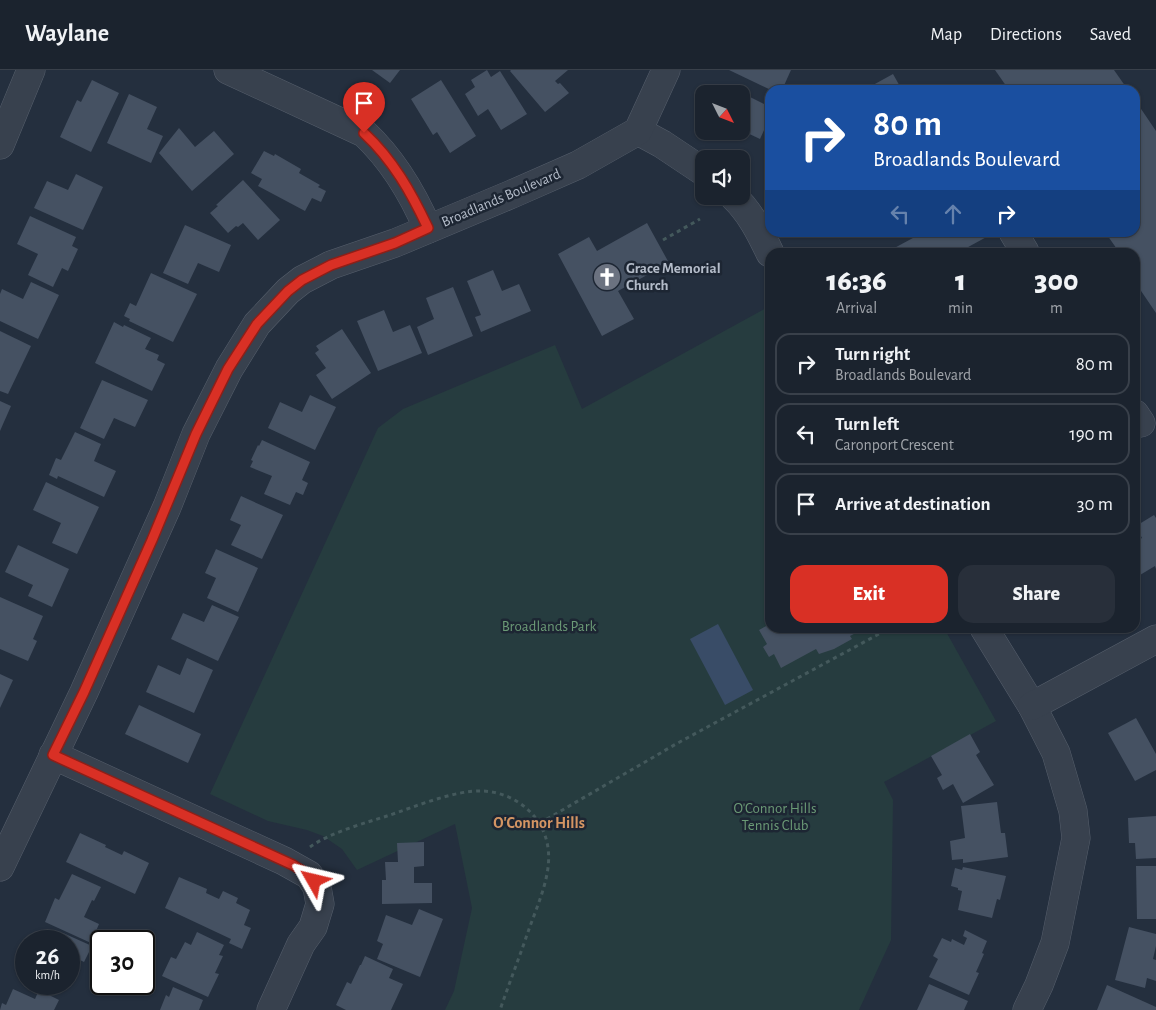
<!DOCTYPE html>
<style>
body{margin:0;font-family:"Alegreya Sans",sans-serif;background:#282f3a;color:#f1f3f6;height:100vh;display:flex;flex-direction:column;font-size:19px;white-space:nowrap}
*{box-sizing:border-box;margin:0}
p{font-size:16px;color:#a0a4aa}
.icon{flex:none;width:28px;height:28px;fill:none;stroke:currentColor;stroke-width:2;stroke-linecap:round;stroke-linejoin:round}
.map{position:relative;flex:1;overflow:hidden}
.drawer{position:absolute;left:765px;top:178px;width:375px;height:385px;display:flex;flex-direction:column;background:#1b232e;border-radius:15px;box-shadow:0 1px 4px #0004,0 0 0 1px #39404a}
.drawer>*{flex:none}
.top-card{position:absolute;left:765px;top:15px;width:375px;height:152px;border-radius:15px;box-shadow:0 1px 4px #0004,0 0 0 1px #39404a;background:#1a4fa0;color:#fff;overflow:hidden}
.needle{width:32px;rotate:132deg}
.buttons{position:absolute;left:695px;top:15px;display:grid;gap:10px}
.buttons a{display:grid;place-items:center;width:55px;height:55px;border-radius:10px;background:#1b232e;box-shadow:0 1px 4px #0004,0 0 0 1px #39404a;font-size:25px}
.speed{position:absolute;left:15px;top:860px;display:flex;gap:10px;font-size:25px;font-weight:700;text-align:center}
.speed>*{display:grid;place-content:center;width:65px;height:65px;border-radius:50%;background:#1b232e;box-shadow:0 1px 4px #0004,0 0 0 1px #39404a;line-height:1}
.speed small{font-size:12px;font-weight:400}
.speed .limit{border:2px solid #111;border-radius:8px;background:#fff;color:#111}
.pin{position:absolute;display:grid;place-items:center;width:42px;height:42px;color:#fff;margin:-51px -21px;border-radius:50% 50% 50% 0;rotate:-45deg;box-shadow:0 0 5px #0007}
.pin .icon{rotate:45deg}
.me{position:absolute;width:55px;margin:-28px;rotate:307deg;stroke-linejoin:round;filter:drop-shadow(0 0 4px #0008)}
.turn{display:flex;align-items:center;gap:18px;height:105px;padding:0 25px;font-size:22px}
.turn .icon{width:65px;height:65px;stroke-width:2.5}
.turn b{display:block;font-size:35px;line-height:42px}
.lanes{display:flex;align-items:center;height:48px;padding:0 25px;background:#0003;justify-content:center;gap:25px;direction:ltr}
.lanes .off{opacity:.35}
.eta{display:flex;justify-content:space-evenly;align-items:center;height:85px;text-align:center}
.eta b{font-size:30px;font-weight:800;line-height:35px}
.action{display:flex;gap:10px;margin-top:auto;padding:10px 25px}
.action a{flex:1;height:58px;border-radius:15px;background:#d93025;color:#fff;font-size:20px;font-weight:800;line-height:58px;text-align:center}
.action a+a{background:#282f3a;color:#f1f3f6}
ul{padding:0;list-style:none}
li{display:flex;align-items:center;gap:15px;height:62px;margin:0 10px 8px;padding:0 15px;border:2px solid #39404a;border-radius:15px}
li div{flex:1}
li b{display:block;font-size:19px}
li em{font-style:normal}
header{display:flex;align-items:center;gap:30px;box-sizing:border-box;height:70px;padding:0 25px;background:#1b232e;border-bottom:1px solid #39404a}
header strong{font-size:24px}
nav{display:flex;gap:28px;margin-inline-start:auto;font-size:18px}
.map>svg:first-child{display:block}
.green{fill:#263c3f}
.water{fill:#394c67}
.building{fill:#455162}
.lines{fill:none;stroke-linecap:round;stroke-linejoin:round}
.minor-casing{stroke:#565f6c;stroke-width:29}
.path{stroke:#44595c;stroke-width:3;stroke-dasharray:4 4;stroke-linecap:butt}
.minor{stroke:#38414e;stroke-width:28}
.route-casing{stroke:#8d1f18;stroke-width:12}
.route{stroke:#d93025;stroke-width:9}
.labels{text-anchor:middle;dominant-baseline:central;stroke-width:5;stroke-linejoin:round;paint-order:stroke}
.street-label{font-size:15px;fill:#b4bcc9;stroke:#1d2633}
.poi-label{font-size:15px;font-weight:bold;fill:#b4bcc9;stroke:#1d2633;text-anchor:start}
.park-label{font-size:15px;fill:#6b9a76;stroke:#1d2633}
.neighbourhood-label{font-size:16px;font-weight:bold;fill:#d59563;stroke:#1d2633}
</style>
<header>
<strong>Waylane</strong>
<nav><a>Map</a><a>Directions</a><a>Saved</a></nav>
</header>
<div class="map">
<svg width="1156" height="940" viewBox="0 0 1156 940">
<rect width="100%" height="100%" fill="#242f3e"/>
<path class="green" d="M768,237L770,240V558H944L996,651L884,712L893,730L891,870L859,940H445L454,921L472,838L455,754L357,800L342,779L323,766L307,760L268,751L210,724L378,358L403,339L555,275L582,339Z"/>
<path class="water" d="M718,554L753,620L725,635L690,569Z"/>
<g class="building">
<path d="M372,0H400L390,13Z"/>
<path d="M487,0L491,7L500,1L527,44L501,60L488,39L478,46L465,24L475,17L471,10Z"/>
<path d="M511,0H568L555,11L558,14L560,13L569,23L545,42L510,1Z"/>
<path d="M729,0H791L782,20H771Z"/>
<path d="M995,0H1114L1128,20H1009Z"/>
<path d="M893,4L902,20H864Z"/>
<path d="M92,10L119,23L91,82L60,67L77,30L81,32Z"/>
<path d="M441,10L476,66L450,83L437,62L433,65L411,29Z"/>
<path d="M724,14L770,37V47L760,69L741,60V24H719Z"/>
<path d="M129,24L157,37L147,59L163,66L151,93L107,73Z"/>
<path d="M1135,30L1156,61V243L1135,212V182H1119L1105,162H1135Z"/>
<path d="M179,58L195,77L214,61L234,84L192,121L159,83Z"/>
<path d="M264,81L274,86L275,84L301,99L299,103L320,115L318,117L326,121L321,132L312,128L305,141L258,116L262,109L251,103Z"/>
<path d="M76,104L103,117L83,160L34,138L47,111L68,120Z"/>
<path d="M243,110L280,150L258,170L243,153L238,157L236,156L228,163L210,143L218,136L216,135Z"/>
<path d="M30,146L76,167L72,176L78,179L68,201L62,198L53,217L28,205L38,184L17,174Z"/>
<path d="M647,153L669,193L618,221L634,249L602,266L558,184L589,167L597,181Z"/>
<path d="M185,155L231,175L219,202L198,193L188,214L163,203Z"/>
<path d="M924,162H991L992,164L959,182H887Z"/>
<path d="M493,200L502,221L519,214L531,241L481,262L475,247L481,245L467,211Z"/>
<path d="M151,203L197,224L173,272L129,251L130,249L124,246L130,233L136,236Z"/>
<path d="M31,212L59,225L38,269L0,251V224L2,219L23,229Z"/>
<path d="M453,217L473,266L428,285L417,257L434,249L426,228Z"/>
<path d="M384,240L393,262L410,255L422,283L378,301L357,251Z"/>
<path d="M114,252L123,257L124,255L151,268L145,279L159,285L157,290L165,294L152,321L95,293Z"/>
<path d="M342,259L371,303L332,329L316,305L326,298L315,283L319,280L316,276Z"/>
<path d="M0,261L31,276L8,324L0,321Z"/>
<path d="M102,310L148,330L135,357L114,348L104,369L80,358Z"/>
<path d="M310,325L336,337L315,380L268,358L280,332L302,342Z"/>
<path d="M0,331L11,336L0,361Z"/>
<path d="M75,362L101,374L94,391L116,401L104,427L58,406L57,409L49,405L56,388L61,390Z"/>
<path d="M262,370L310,392L302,410L308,413L303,425L296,422L290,435L264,424L272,406L250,397L253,391L251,390L258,375L259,376Z"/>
<path d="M46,412L99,437L77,484L52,473L61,453L33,440Z"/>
<path d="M241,426L283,445L262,489L231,475L241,455L230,450Z"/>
<path d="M1154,445L1156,448V499L1155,496L1140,505L1135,496V472L1142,468L1136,456Z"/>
<path d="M18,475L69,499L52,537L28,526L33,515L5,502Z"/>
<path d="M216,479L258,498L238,542L207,528L216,508L205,503Z"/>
<path d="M0,527L43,546L33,569L37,571L28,591L0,579Z"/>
<path d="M212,535L239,547L218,591L171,569L183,543L204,552Z"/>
<path d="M770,554V558H865L850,566L852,569L834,579L819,584L816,579L781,598L774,584L769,587L763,577L767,574L759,560Z"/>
<path d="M1040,558H1054L1043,564Z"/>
<path d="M187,588L213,600L194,643L146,622L158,595L180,605Z"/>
<path d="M0,604L13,610L0,638Z"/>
<path d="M139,635L201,664L188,693L125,664Z"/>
<path d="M1136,648L1156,684V700L1135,711L1108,663Z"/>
<path d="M970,664L980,682L976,685L994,715L963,733L953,714L943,720L937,708L942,705L931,686Z"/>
<path d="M997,732L1001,763H1005L1008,787L963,793V789L952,790L950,771L965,768L961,736Z"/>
<path d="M1156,746V788L1136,789L1135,773H1129L1128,748Z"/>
<path d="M80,763L106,775L105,777L122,785L124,781L149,793L135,824L66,792Z"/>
<path d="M424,772V796L414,797V813H432V833L382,834V810H386L385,792H398L397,773Z"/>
<path d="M1136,796H1156V849H1137Z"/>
<path d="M963,797L1006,806L1000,830L997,829L992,848L958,840L962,821L958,820V818L951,816L955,798L962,800Z"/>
<path d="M72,804L101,817L94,831L92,830L84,847L99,854L91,873L45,852L55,828L59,830Z"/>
<path d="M179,807L207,819L206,823L219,829L223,821L238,828L236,833L250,840L244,855L251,858L242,879L229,873L231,869L165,838Z"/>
<path d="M419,839L443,849L420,907L377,889L383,874L377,871L386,845L412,855Z"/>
<path d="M1129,857L1156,864V876L1153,889L1156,890V911L1147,908L1145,918L1115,910Z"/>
<path d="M965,860L987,871L982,883L984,884L976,902L979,903L969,925L929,907L938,889L933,886L942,868L951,872L952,869L964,875L967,868L963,866Z"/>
<path d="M197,862L224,875L219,885L223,886L215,903L219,904L208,927L162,906L171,887L176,889L185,872L191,875Z"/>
<path d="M63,863L92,876L84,892L72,886L69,893V871H59Z"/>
<path d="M38,866L50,871H36Z"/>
<path d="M365,886L393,899L389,908L403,914L391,940H346L336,935L347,912L351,914L360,895H361Z"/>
<path d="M39,914H59L55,921Z"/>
<path d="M929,914L968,931L964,940H917Z"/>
<path d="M1107,915L1156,937V940H1097Z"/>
<path d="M173,917L203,930L199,940H160L166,925L169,927Z"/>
<path d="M13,919L35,929L39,920L59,930L54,940H0L2,933L6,935Z"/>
</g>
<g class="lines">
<defs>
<g id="minor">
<path d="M228,0L364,63C393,90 412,122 428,159"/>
<path d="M638,61L662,74L704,102"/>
<path d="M0,75L31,0"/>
<path d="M733,126C750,142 760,162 770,183"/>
<path d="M1013,162L1025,182"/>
<path d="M1135,344L1141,353"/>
<path d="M984,558L1032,636L1056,683L1073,741L1076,768L1055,873L1039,915L1027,940"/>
<path d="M1032,636L1156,569"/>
<path d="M53,685L284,791L309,805L317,817L320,834L313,857L301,874L271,940"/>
<path d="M0,797L84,622L167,437L196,364L229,299L257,254L288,221L302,210L331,195L395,173L512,124L578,95L638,61L666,0"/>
</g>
</defs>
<use href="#minor" class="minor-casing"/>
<g class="path">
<path d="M663,170L700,149"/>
<path d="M540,753L676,674L890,558"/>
<path d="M310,777C329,763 365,753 387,746C414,737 455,720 482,721C515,722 544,746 548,778C552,805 537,836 528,862C519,888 509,914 500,940"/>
</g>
<use href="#minor" class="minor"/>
</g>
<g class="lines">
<defs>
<path id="route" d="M314,811L309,805L293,795L53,685L84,622L152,470L196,364L228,299L257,254L288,221L302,210L331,195L395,173L428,158C411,122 393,90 364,63"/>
</defs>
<use href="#route" class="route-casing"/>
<use href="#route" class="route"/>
</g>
<defs>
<symbol id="church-disc" viewBox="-11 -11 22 22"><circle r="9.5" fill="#6b7280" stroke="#1d2633"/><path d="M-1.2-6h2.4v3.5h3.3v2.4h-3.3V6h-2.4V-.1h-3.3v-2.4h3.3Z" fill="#fff"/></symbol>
</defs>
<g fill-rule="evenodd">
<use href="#church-disc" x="591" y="191" width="32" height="32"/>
</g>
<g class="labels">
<g class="street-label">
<text transform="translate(501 128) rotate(-23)">Broadlands Boulevard</text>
</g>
<g class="poi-label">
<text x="626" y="198">Grace Memorial<tspan x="626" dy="17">Church</tspan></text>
</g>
<g class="park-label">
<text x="549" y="556">Broadlands Park</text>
<text x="775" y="738">O'Connor Hills<tspan x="775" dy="17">Tennis Club</tspan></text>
</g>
<g class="neighbourhood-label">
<text x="539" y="753">O'Connor Hills</text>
</g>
</g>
</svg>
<div class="buttons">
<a><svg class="needle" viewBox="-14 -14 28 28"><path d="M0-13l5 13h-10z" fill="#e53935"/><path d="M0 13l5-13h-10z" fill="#a0a4aa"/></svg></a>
<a><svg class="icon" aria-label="sound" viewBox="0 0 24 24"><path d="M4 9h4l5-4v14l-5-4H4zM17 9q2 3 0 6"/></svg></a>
</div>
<div class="speed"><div>26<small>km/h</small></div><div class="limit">30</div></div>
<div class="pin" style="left:364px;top:63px;background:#d93025"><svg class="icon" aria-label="arrive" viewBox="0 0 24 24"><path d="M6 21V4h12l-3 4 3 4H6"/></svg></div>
<svg class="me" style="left:314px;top:811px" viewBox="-20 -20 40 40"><path d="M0-17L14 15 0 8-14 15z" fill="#d93025" stroke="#fff" stroke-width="4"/></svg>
<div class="top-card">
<div class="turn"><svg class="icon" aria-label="right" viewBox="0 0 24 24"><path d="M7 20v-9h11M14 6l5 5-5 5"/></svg><div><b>80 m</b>Broadlands Boulevard</div></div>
<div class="lanes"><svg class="icon off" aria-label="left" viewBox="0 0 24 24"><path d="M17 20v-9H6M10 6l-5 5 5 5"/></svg><svg class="icon off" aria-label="ahead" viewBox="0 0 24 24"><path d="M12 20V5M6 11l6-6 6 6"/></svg><svg class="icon" aria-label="right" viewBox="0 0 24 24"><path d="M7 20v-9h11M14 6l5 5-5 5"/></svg></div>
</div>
<section class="drawer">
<div class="eta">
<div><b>16:36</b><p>Arrival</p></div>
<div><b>1</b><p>min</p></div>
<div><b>300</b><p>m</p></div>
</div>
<ul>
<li><svg class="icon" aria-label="right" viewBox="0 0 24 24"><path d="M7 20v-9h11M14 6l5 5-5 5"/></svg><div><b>Turn right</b><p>Broadlands Boulevard</p></div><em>80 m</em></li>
<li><svg class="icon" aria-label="left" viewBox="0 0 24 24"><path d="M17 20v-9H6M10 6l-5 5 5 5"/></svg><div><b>Turn left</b><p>Caronport Crescent</p></div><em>190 m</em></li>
<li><svg class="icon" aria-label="arrive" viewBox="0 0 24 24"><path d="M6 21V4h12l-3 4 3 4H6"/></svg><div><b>Arrive at destination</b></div><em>30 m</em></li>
</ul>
<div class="action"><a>Exit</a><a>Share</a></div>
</section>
</div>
